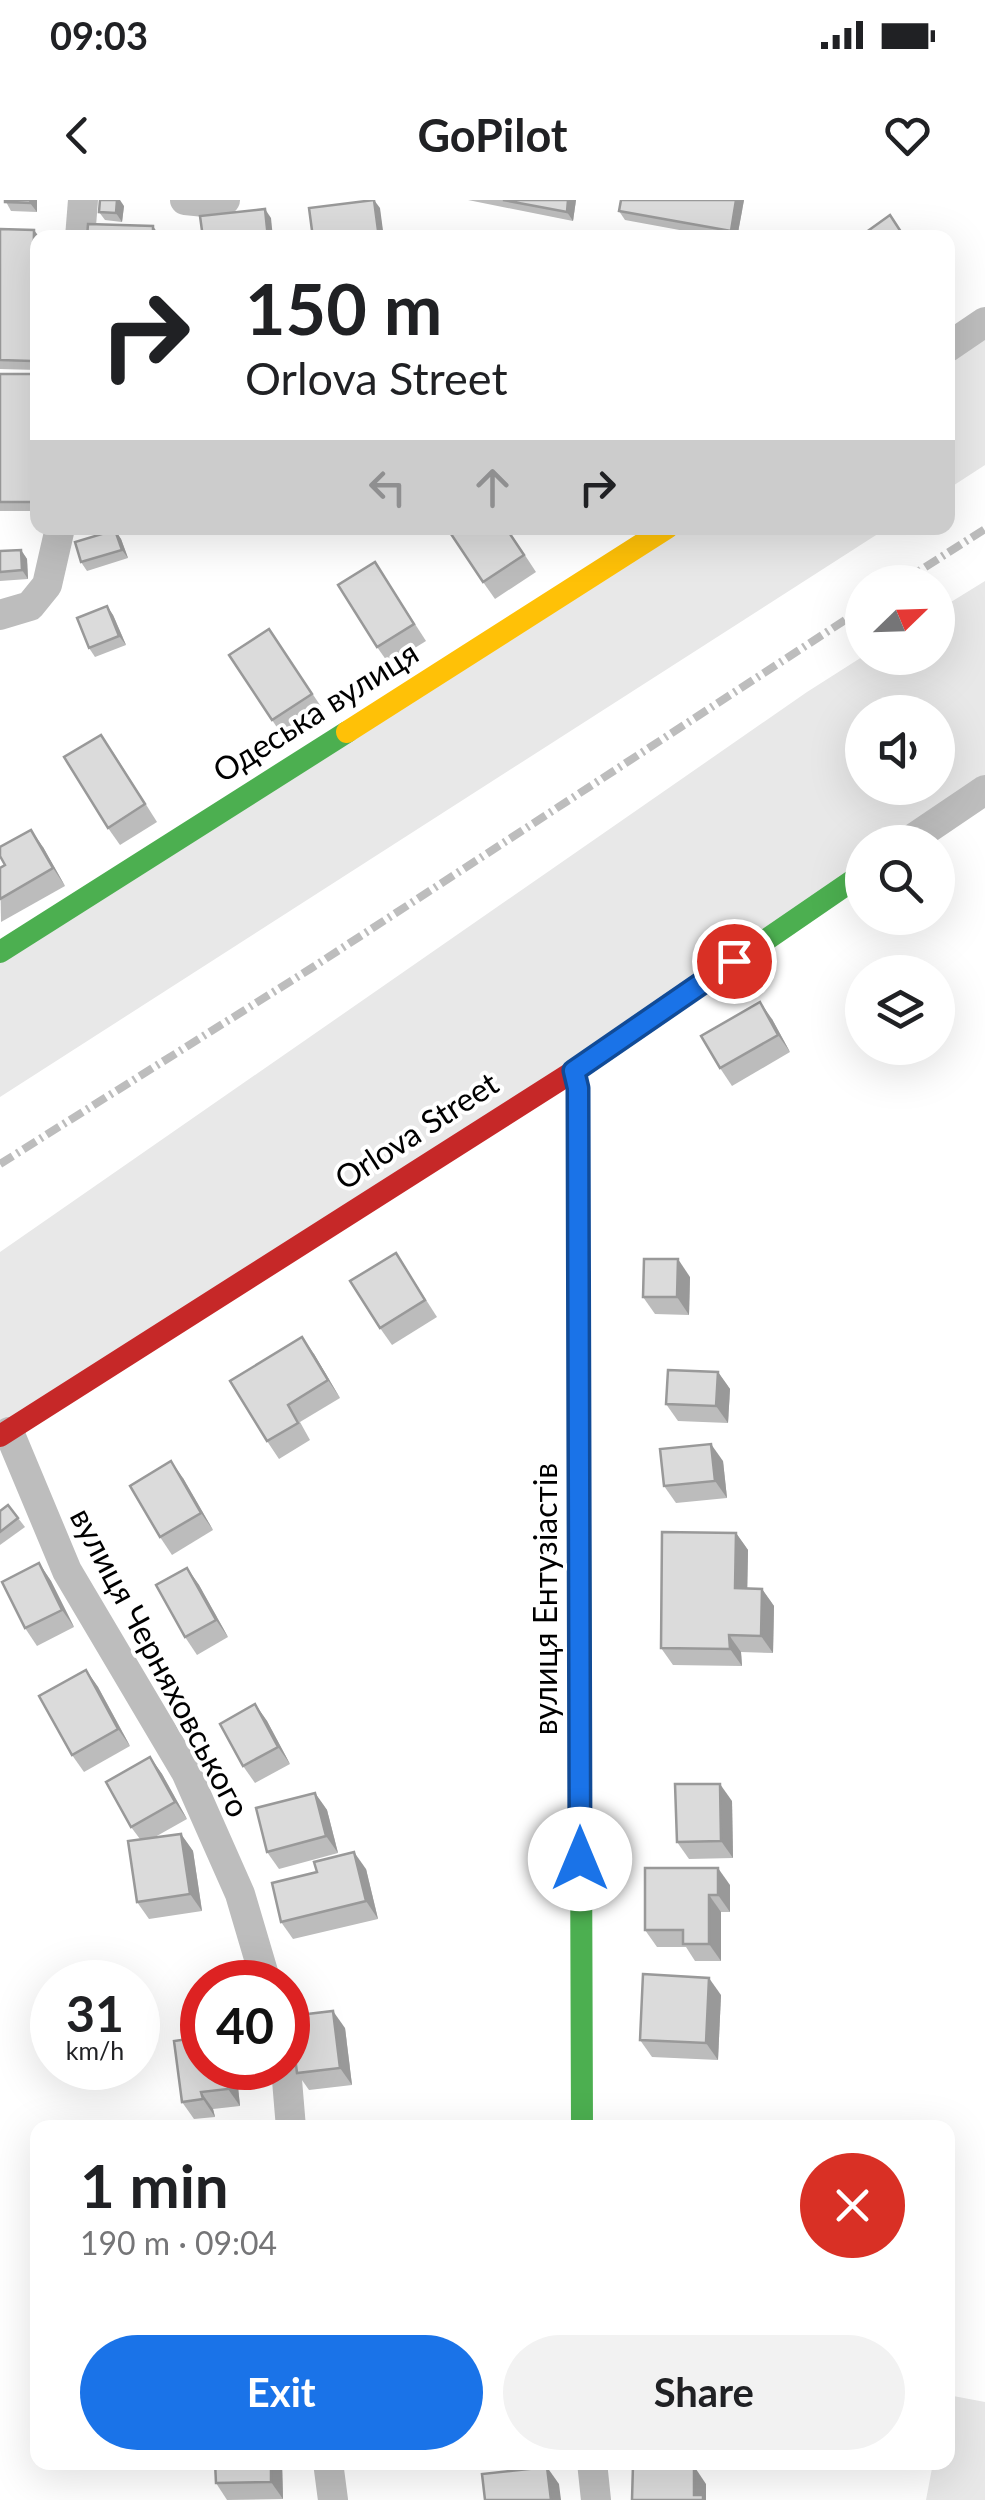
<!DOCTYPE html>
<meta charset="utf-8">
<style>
body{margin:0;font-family:Lato,sans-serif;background:#f2f2f2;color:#202124;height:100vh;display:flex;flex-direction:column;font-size:38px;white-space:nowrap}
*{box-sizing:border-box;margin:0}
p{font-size:32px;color:#757577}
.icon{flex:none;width:55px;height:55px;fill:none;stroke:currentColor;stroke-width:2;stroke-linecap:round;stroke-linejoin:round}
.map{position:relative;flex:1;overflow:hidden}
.drawer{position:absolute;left:30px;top:1920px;width:925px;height:350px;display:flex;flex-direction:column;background:#fff;border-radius:20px;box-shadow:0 10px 40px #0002}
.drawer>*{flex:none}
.banner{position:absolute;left:30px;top:30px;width:925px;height:305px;border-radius:20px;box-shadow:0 10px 40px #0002;background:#fff;color:#202124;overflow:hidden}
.needle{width:65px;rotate:67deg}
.tools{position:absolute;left:845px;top:365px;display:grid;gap:20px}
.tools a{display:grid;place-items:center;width:110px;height:110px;border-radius:50%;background:#fff;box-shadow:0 10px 40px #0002;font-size:50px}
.speed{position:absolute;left:30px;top:1760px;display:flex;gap:20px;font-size:50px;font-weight:700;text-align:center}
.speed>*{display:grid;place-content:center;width:130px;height:130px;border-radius:50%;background:#fff;box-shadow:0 10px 40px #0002;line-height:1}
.speed small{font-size:25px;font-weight:400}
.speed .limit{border:15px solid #d22;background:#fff;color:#111}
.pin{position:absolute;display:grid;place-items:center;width:85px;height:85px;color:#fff;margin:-42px;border:5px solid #fff;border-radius:50%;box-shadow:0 2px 10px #0007}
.me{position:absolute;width:110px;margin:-55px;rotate:0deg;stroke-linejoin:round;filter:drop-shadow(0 0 8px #0008)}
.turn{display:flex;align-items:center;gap:35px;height:210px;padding:0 50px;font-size:45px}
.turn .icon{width:130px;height:130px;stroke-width:2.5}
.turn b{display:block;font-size:70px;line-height:85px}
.lanes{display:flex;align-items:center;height:95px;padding:0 50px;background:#0003;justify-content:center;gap:50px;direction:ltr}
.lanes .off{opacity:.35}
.round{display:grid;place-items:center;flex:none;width:105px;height:105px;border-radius:52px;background:#f2f2f2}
.summary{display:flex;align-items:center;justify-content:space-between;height:170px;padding:0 50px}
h1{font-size:60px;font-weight:700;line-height:75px}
.cta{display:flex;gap:20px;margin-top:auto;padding:20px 50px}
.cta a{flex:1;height:115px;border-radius:60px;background:#1a73e8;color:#fff;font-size:40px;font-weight:700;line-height:115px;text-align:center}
.cta a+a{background:#f2f2f2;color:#202124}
.status{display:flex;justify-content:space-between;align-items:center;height:70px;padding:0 50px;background:#fff;direction:ltr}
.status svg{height:28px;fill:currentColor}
header{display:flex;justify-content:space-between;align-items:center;height:130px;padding:0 50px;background:#fff;font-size:45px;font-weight:700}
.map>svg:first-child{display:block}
.green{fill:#e8e8e8;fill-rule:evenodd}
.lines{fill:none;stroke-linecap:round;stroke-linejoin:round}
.street{stroke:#bdbdbd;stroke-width:30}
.fast{stroke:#4caf50;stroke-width:22}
.slow{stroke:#ffc107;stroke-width:22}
.jam{stroke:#c62828;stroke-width:22}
.rail{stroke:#bdbdbd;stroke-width:8;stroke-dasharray:15 5 2.5 5;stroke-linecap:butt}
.wall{fill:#bcbcbc}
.shaded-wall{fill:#999}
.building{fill:#dbdbdb;stroke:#999;stroke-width:2.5}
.route-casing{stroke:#114b97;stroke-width:25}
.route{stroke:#1a73e8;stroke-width:18}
.labels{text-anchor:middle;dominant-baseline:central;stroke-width:8;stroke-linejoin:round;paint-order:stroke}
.street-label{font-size:32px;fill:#000;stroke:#fff}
</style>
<div class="status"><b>09:03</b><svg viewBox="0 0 49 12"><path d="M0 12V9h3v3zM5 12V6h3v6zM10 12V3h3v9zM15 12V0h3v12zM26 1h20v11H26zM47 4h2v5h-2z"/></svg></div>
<header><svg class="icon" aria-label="back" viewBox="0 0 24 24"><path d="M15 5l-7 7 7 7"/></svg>GoPilot<svg class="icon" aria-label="heart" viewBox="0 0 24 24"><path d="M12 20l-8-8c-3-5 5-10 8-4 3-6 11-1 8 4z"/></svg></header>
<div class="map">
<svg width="985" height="2300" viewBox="0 0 985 2300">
<rect width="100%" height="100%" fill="#fff"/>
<g class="green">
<path d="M985,122V265L948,289V146Z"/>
<path d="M664,328H887L0,897V751Z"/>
<path d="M985,381V590L908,642H862V674L0,1233V1052L807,492L862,457L938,458V410ZM862,512H938V588H862Z"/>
<path d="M948,2195L985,2202V2300H926L933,2263L948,2262Z"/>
</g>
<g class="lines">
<g class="street">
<path d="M185,0L215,3L225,0"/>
<path d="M80,38L83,0"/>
<path d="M948,147L985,122"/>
<path d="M0,415L30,406L47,385L60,328"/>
<path d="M908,642L985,590"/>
<path d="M9,1232L67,1371L186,1572L240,1694L266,1782"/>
<path d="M286,1868L291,1928"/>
<path d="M328,2262L333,2300"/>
<path d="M592,2262L596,2300"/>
</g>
<g class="fast">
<path d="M0,752L347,532"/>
<path d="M725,768L862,674"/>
<path d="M580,1333L582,1928"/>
</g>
<g class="slow">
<path d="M347,532L667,328"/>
<path d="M574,871L578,888L580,1333"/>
</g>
<path class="jam" d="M0,1236L574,871L725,768"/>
<g class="rail">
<path d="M902,382L985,329"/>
<path d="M0,964L310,769L862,409"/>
</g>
</g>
<g class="wall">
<path d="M5,0H37V12L11,11Z"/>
<path d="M468,0H576L573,21Z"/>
<path d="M621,0H744L737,38H723L625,20L619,11Z"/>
<path d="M124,6L122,22L105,20L99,12Z"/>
<path d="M0,29L38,38V170L0,169Z"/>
<path d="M0,174L38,176V311H0Z"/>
<path d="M83,328H151V333H117L121,339L128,358L87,371L81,362L107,332H86Z"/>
<path d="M507,328L536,372L495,399L483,382Z"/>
<path d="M21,350L27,359L28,379L0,381V351Z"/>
<path d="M375,362L426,441L389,464L377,447Z"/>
<path d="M107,406L113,415L126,445L95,457L89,448Z"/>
<path d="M269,429L324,511L284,538L229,455Z"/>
<path d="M113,552L157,622L120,645L108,628Z"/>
<path d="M43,647L65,686L1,722L0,668Z"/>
<path d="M772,819L790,852L732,886L720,868Z"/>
<path d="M396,1053L437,1117L392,1145L380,1128Z"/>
<path d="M690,1077L689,1115L655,1114L643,1097Z"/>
<path d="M314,1154L340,1198L300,1222L310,1240L279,1259L267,1241Z"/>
<path d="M718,1172L730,1189L728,1223L678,1221L666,1204Z"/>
<path d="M723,1261L727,1298L676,1303L664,1286Z"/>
<path d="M183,1278L213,1330L172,1355L160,1337Z"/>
<path d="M8,1305L25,1327L0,1345V1311Z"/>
<path d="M736,1333L748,1350L747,1389H762L774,1406L773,1453L741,1452L742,1466L673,1465L661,1448Z"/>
<path d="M39,1363L51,1381L74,1427L37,1446L25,1428Z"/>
<path d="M187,1368L199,1385L228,1437L197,1455L185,1437Z"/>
<path d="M86,1470L98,1487L130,1546L84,1572L72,1555Z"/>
<path d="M255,1504L267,1521L290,1564L255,1583L243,1566Z"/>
<path d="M150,1557L162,1574L187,1619L155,1637L181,1634L193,1651L202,1711L149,1719L137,1702L140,1639L131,1627Z"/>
<path d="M315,1593L327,1610L338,1653L279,1669L267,1652Z"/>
<path d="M732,1601L733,1658L689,1659L677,1642Z"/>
<path d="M366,1669L378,1719L293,1739L281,1722L317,1672Z"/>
<path d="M730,1685V1712H721V1761H695L686,1747H657L645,1730Z"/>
<path d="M721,1795L718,1860L652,1857L640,1840Z"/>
<path d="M345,1828L352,1885L309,1890L297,1873Z"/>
<path d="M202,1868H236L240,1906L213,1909L215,1917L194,1919L182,1902Z"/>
<path d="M215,2262H282L283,2299L227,2300L216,2283Z"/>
</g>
<g class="shaded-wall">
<path d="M31,0H37V12L30,3Z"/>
<path d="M117,0H120L124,6L122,22L116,13Z"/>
<path d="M374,0L380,8L384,38H379Z"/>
<path d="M568,0H576L573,21L567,12Z"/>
<path d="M736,0H744L737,38H735L731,31Z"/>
<path d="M265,9L271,18L273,38H268Z"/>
<path d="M153,26L159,35V38H153Z"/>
<path d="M34,30L40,38H38V168L32,161Z"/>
<path d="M36,174L38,176V310L32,302Z"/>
<path d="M115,330L121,339L128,358L122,350Z"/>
<path d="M21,350L27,359L28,379L22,370Z"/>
<path d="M107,406L113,415L126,445L119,436Z"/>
<path d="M31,630L43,647L65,686L53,668Z"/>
<path d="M760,802L772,819L790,852L778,835Z"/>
<path d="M678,1059L690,1077L689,1115L677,1097Z"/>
<path d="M302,1137L314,1154L340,1198L328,1180Z"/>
<path d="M718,1172L730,1189L728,1223L716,1206Z"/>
<path d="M711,1244L723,1261L727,1298L715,1281Z"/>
<path d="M171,1261L183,1278L213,1330L201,1313Z"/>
<path d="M736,1333L748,1350L747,1406L735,1388Z"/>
<path d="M39,1363L51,1381L74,1427L62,1410Z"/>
<path d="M187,1368L199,1385L228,1437L216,1420Z"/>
<path d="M762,1389L774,1406L773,1453L761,1436Z"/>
<path d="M729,1435L741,1452L742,1466L730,1449Z"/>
<path d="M86,1470L98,1487L130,1546L118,1529Z"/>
<path d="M255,1504L267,1521L290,1564L278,1547Z"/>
<path d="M150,1557L162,1574L187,1619L175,1602Z"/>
<path d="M720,1584L732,1601L733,1658L721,1641Z"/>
<path d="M315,1593L327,1610L338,1653L326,1636Z"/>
<path d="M181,1634L193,1651L202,1711L190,1694Z"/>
<path d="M354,1652L366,1669L378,1719L366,1701Z"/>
<path d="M718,1668L730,1685V1712L718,1695Z"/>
<path d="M709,1695L721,1712V1761L709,1744Z"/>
<path d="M709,1778L721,1795L718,1860L706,1843Z"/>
<path d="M333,1811L345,1828L352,1885L340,1868Z"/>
<path d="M226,1868H236L240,1906L228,1889Z"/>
<path d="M201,1892L213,1909L215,1917L203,1899Z"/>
<path d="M271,2262H282L283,2299L271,2282Z"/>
<path d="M694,2266L706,2284V2300H697L694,2295Z"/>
<path d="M547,2267L559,2284L561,2300H551Z"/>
</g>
<g class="building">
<path d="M5,0H31L30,3L5,2Z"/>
<path d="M100,0H117L116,13L99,12Z"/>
<path d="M374,0L379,38H313L309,8Z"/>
<path d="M503,0H568L567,12Z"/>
<path d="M621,0H736L731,31L619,11Z"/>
<path d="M265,9L268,38H203L200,16Z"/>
<path d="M890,15L905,38H858Z"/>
<path d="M88,24L153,26V38H87Z"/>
<path d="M0,29L34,30L32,161L0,160Z"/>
<path d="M0,174H36L32,302H0Z"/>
<path d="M447,328H506L524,355L483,382Z"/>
<path d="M115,330L122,350L81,362L75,342Z"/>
<path d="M21,350L22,370L0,372V351Z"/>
<path d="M375,362L414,424L377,447L338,385Z"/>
<path d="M107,406L119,436L89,448L77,418Z"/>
<path d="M269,429L312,494L272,520L229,455Z"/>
<path d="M101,535L145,604L108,628L64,557Z"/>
<path d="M31,630L53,668L0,699V668L5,665L0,656V647Z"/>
<path d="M760,802L778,835L720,868L701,836Z"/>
<path d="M396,1053L425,1100L380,1128L350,1081Z"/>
<path d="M644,1059H678L677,1097H643Z"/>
<path d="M302,1137L328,1180L288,1205L298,1223L267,1241L230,1181Z"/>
<path d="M668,1170L718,1172L716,1206L666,1204Z"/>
<path d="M711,1244L715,1281L664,1286L660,1249Z"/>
<path d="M171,1261L201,1313L160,1337L130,1286Z"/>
<path d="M8,1305L18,1318L0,1332V1311Z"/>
<path d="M662,1332L736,1333L735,1388L762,1389L761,1436L729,1435L730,1449L661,1448Z"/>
<path d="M39,1363L62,1410L25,1428L2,1382Z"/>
<path d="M187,1368L216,1420L185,1437L156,1385Z"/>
<path d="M86,1470L118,1529L72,1555L39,1496Z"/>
<path d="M255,1504L278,1547L243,1566L220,1524Z"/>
<path d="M150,1557L175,1602L131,1627L106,1582Z"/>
<path d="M675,1584H720L721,1641L677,1642Z"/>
<path d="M315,1593L326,1636L267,1652L256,1608Z"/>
<path d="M181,1634L190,1694L137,1702L128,1641Z"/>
<path d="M354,1652L366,1701L281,1722L272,1683L317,1672L314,1662Z"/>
<path d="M645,1668H718V1695H709V1744H683V1730H645Z"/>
<path d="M643,1774L709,1778L706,1843L640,1840Z"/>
<path d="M333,1811L340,1868L297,1873L290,1816Z"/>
<path d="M202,1837V1868H226L228,1889L201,1892L203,1899L182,1902L174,1841Z"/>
<path d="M215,2262H271V2282L216,2283Z"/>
<path d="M633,2265L694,2266V2295H703V2300H632Z"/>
<path d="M547,2267L551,2300H485L482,2274Z"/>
</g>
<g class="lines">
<defs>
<path id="route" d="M580,1659L578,888L574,871L734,761"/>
</defs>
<use href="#route" class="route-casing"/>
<use href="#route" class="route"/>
</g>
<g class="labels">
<g class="street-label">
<text transform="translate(315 511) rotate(-32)">Одеська вулиця</text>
<text transform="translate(416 930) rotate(-33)">Orlova Street</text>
<text transform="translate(544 1399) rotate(-90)">вулиця Ентузіастів</text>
<text transform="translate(161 1462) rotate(62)">вулиця Черняховського</text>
</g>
</g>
</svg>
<div class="tools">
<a><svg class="needle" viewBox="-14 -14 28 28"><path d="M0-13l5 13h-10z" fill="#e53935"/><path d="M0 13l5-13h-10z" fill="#757577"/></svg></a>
<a><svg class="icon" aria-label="sound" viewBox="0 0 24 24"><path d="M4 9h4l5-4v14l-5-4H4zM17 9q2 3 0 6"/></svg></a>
<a><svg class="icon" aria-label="search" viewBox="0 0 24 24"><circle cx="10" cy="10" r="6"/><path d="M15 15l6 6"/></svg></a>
<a><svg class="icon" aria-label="layers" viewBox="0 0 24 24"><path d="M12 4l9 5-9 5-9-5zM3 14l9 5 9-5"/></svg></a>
</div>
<div class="speed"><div>31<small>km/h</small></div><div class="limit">40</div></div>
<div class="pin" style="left:734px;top:761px;background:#d93025"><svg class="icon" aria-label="arrive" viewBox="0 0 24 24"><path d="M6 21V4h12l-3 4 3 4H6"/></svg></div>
<svg class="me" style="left:580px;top:1659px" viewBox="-20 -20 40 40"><circle r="19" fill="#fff"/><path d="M0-13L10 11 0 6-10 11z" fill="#1a73e8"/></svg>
<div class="banner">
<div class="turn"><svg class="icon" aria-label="right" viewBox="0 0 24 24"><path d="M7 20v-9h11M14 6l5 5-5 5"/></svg><div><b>150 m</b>Orlova Street</div></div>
<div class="lanes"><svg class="icon off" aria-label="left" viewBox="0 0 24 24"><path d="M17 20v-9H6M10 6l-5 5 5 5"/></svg><svg class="icon off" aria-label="ahead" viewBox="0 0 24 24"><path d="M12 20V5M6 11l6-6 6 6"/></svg><svg class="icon" aria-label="right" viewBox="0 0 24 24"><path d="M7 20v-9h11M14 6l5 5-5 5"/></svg></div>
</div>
<section class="drawer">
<div class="summary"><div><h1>1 min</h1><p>190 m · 09:04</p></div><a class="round" style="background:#d93025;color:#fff"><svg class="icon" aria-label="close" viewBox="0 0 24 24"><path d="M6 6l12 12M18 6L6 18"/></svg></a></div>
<div class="cta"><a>Exit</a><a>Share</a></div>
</section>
</div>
